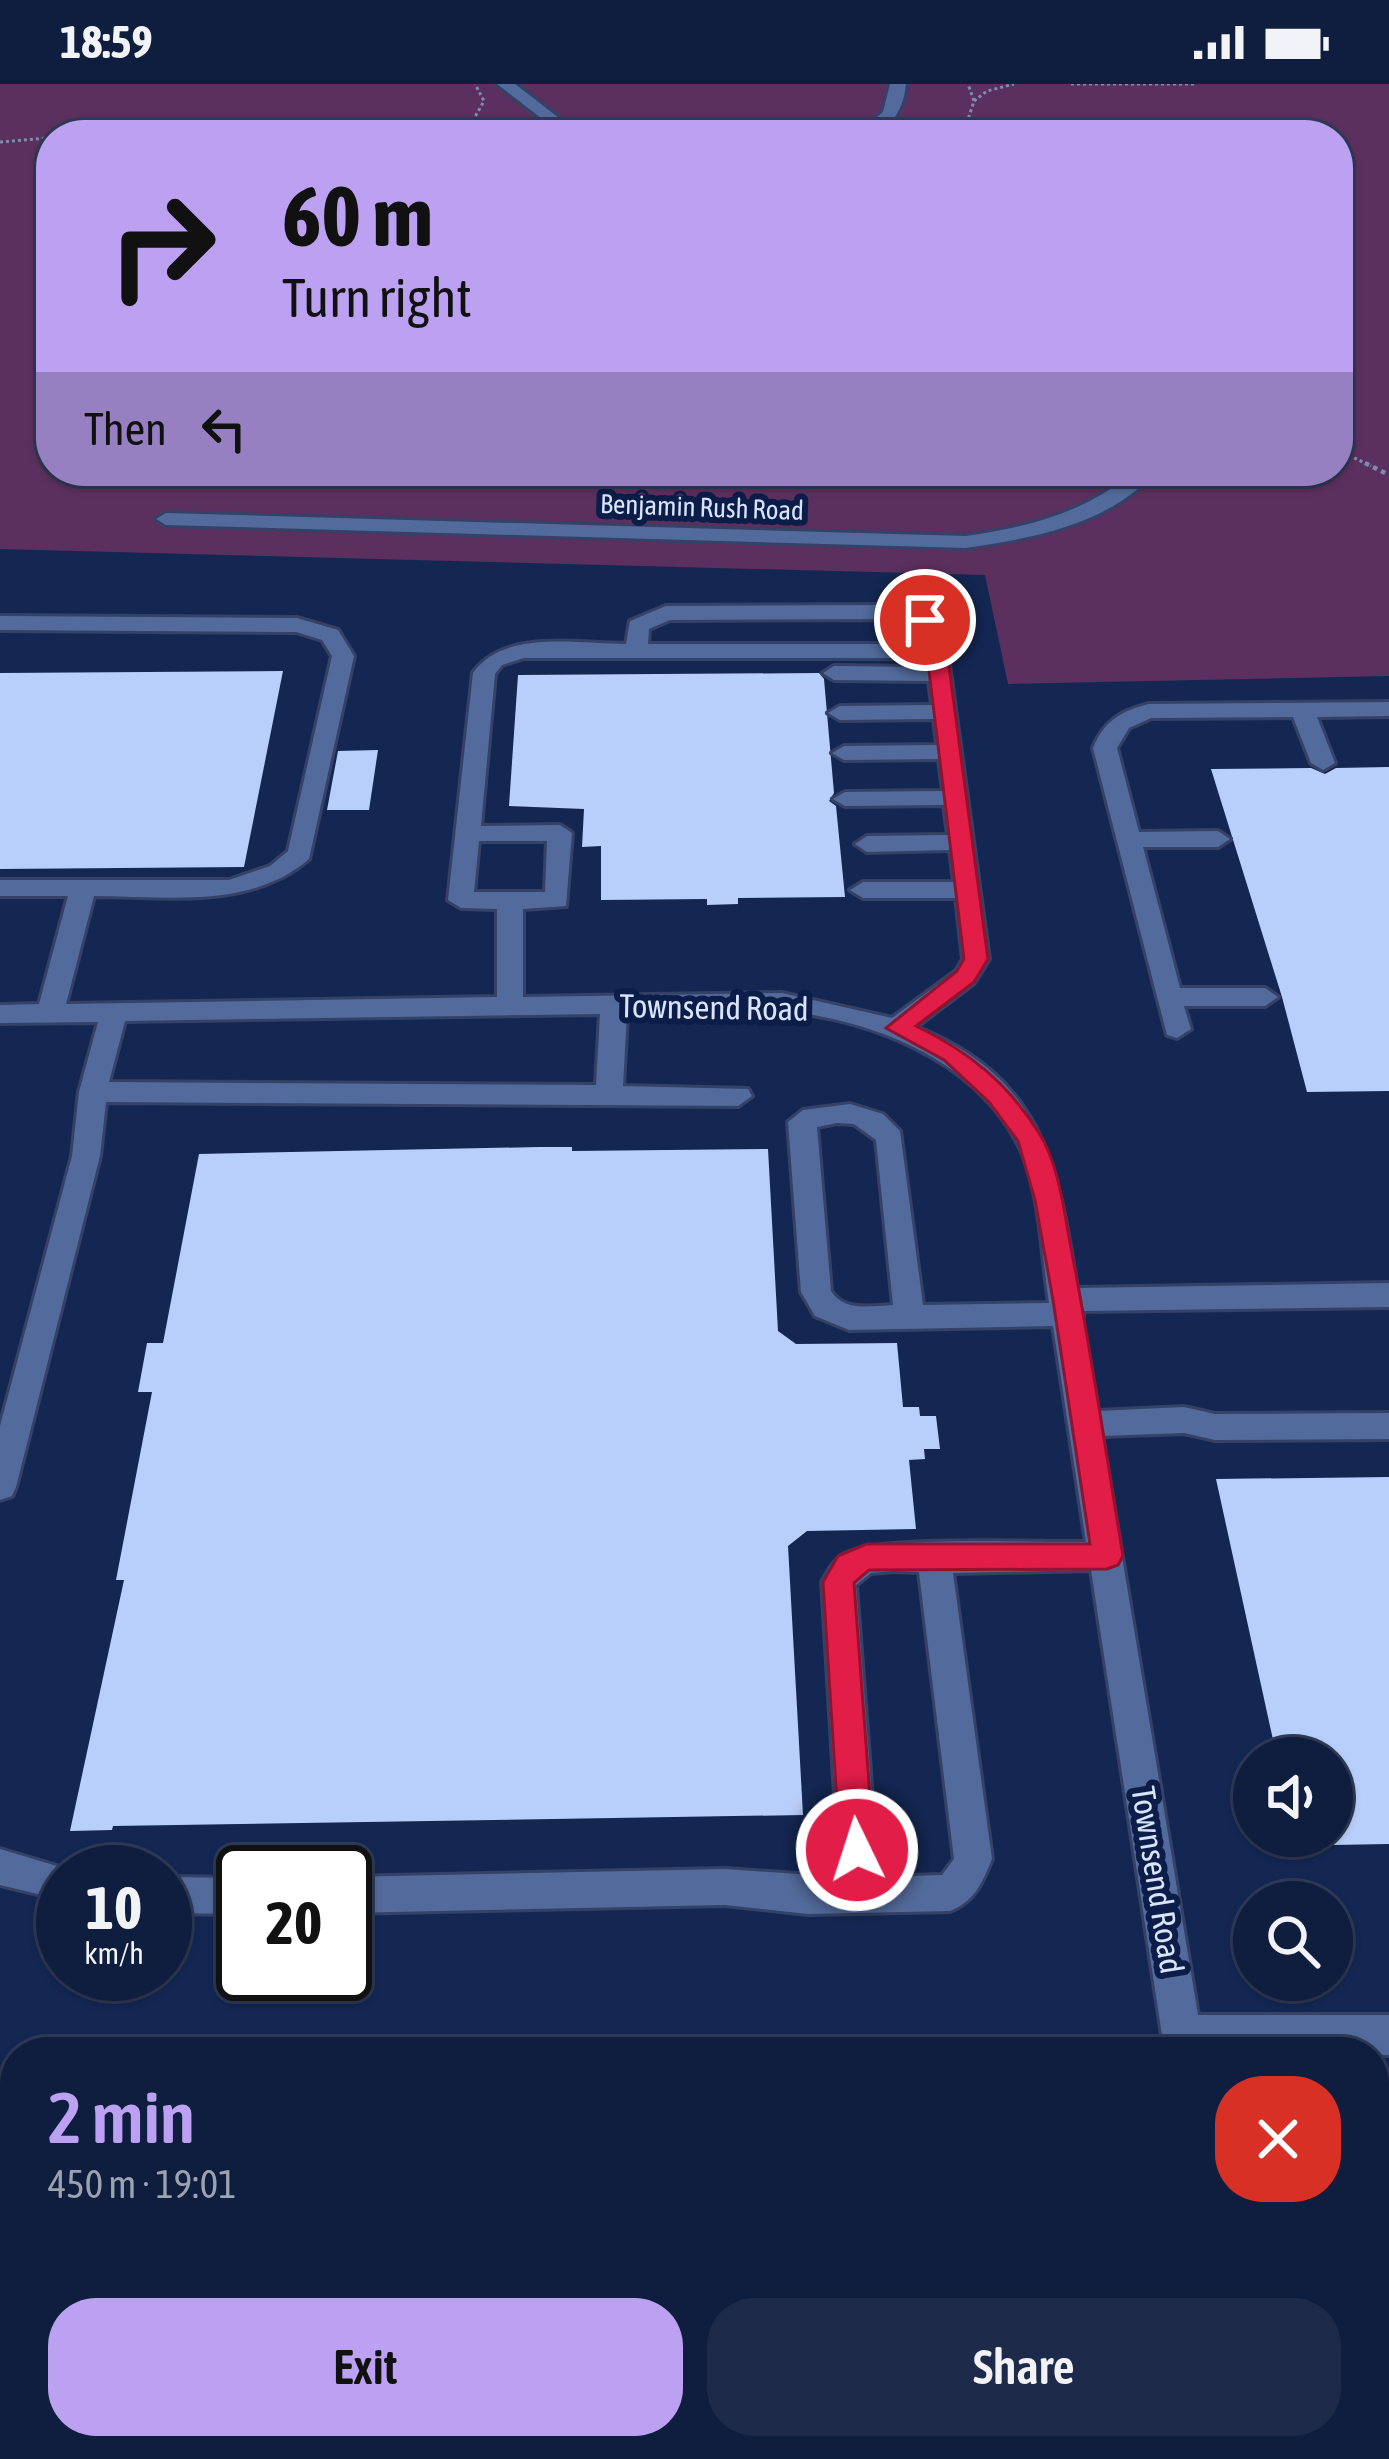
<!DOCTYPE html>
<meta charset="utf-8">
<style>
body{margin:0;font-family:"Asap Condensed",sans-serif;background:#1d2a49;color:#f1f3f6;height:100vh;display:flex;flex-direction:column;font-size:45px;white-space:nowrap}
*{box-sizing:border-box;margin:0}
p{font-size:39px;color:#9ba2b0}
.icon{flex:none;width:66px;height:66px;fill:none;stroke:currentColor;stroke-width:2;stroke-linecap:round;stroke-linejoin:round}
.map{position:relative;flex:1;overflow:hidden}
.drawer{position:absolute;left:0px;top:1953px;width:1389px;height:423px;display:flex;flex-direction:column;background:#0f1d3e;border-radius:48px 48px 0 0;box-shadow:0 3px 9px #0004,0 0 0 3px #2f3b58}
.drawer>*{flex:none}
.banner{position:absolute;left:36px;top:36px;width:1317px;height:366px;border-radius:48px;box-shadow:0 3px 9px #0004,0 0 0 3px #2f3b58;background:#bca0f2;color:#111;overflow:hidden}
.buttons{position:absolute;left:1233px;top:1653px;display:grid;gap:24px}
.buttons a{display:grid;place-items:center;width:120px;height:120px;border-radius:50%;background:#0f1d3e;box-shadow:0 3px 9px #0004,0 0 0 3px #2f3b58;font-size:60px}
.speed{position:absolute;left:36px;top:1761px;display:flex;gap:24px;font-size:60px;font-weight:700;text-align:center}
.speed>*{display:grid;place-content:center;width:156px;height:156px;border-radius:50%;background:#0f1d3e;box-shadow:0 3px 9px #0004,0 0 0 3px #2f3b58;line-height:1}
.speed small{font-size:30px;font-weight:400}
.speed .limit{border:6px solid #111;border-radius:18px;background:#fff;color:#111}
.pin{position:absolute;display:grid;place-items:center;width:102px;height:102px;color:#fff;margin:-51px;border:6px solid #fff;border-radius:50%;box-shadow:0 3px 12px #0007}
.me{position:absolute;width:132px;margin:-66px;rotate:356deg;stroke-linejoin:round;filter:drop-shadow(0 0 9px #0008)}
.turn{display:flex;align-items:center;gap:42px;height:252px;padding:0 48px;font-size:54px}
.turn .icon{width:156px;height:156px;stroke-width:2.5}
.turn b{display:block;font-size:84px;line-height:102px}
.then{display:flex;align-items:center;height:114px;padding:0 48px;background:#0003;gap:24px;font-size:45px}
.round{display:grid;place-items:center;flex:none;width:126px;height:126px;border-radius:48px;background:#1d2a49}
.overview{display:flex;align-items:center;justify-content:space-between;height:204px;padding:0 48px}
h1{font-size:72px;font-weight:600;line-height:90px;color:#bca0f2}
.action{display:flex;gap:24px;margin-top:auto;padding:24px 48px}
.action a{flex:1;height:138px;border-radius:48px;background:#bca0f2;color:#111;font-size:48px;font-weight:600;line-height:138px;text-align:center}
.action a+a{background:#1d2a49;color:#f1f3f6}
.status{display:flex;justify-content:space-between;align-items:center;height:84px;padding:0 60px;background:#0f1d3e;direction:ltr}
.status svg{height:33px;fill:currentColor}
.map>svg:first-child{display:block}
.green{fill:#5b305e;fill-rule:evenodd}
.building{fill:#b9cffb}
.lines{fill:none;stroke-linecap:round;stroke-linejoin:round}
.minor-casing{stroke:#354166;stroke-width:6}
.path-far1{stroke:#7e8dad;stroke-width:3;stroke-dasharray:3 3;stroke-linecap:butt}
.path{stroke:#7e8dad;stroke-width:4.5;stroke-dasharray:4.5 4.5;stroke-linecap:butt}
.minor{fill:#536b9c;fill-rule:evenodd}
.route{fill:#e11d48;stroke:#92132f;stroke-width:3}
.labels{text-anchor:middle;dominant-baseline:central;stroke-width:12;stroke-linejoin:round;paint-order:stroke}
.far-street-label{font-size:27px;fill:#d8e4fa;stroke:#0b1d48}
.street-label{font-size:33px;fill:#d8e4fa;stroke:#0b1d48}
</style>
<div class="status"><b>18:59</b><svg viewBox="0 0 49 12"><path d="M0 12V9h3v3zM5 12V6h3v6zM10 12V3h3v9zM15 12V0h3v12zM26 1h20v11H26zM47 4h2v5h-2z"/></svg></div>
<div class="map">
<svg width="1389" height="2375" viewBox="0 0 1389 2375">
<rect width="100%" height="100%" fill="#142753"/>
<g class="green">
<path d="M0,0H1389V592L1008,600L985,491L0,465ZM51,51H1338V387H51Z"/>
<path d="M1374,2140L1389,2147V2375H1306L1310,2361H1374Z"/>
</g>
<g class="building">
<path d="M283,587L244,783L0,785V589Z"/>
<path d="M819,589L824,595L834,709L829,717L836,722L845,813L738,814V820L707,821V815L601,816V762L582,763L584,725L509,722L518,591Z"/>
<path d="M378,666L369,726H327L338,667Z"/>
<path d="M1389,683V1007L1307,1008L1282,913L1211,685L1311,684L1325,690L1336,684Z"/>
<path d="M540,1063H572V1067L768,1065L778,1247L796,1260L897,1259L903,1323H919L920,1332H936L940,1365H924L925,1375L909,1376L916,1445L807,1447L788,1462L803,1731L113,1742L112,1746L70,1747L124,1496H116L152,1308H138L147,1259H163L199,1070Z"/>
<path d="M1389,1393V1760L1332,1761V1674H1277L1216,1395Z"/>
</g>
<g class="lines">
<defs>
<g id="minor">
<path d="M497,0H515L581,51H563Z"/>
<path d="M890,0H906C903,32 886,51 854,51L883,28Z"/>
<path d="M1134,387H1156C1109,441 1033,454 966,464L166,441L156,435L166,429L966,452C1028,443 1086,429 1134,387Z"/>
<path d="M902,521L931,532L946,558L989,875L974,899L916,943C1045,995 1057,1082 1077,1204L1389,1199V1223L1084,1227L1082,1235L1098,1327L1184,1323L1215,1330L1389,1329V1355L1215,1356L1184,1349L1102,1352L1198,1931H1389V1971L1159,1968L1162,1951L1091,1486L953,1489L992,1775C982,1799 975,1817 950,1827L808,1830L725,1821L345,1829V1793L725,1785L840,1793L822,1498C828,1487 834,1476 845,1470C879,1451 1038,1459 1086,1458L1053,1242L849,1246L815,1232L801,1208L788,1038L803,1026L850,1020L883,1030L900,1047L923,1221L1049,1219C1041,1168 1041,1102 1016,1056C972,975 872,936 784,927C733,922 678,929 627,929L623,1002L748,1005L752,1012L738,1022L106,1018L100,1072L16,1403L12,1412L0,1416V1342L72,1072L79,1008L98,938L0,939V921L39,920L68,812H0V796H229L270,782L288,767L332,572L322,556L296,548L0,546V532L297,534L338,546L354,572L309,775C250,826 166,812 94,812L66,920L497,913V825L461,824L448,816L473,589C504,545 578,560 626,560L630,537L666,522ZM900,535L920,545L925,560H648L649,545L670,536ZM524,574H927L928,583L834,582L823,589L834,596L929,597L932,621L840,622L828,629L840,636L934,635L937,661L844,662L832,669L844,676L939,675L943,707L845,708L833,715L845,722L944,721L948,751L867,752L855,760L867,768L950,766L954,798H863L850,806L863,814H956L963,875L956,887L892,934L782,909L523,913V825L566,822L572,749L560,741L481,742L495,590L502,581ZM479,757H547L545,808H474ZM600,930L596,1001L109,998L125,937ZM837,1039L854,1040L876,1056L893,1221C870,1222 844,1228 831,1207L817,1043ZM894,1487L919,1488L954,1775L942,1791L878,1793L856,1501L871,1489Z"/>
<path d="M1389,618V632L1317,633L1335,679L1323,686L1311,679L1293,633L1151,634L1129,644L1117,664L1139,748L1218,747L1230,755L1218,763H1143L1180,904H1265L1278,913L1265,922H1184L1191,945L1177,954L1167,951L1093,664C1104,637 1121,627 1149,620Z"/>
<path d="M0,1765L77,1788H63V1816L0,1801Z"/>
<path d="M165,1793L243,1794V1830L165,1829Z"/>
</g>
</defs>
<use href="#minor" class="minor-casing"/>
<g class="path-far1">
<path d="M1071,0H1196"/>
<path d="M974,17L987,7L1014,0"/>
<path d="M453,51L472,38L484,17L475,0"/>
<path d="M963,51L974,17L968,0"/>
<path d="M0,58L150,45L300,51"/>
<path d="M1338,366L1371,382"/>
</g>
<path class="path" d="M1365,379L1389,391"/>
<use href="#minor" class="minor"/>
</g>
<path class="route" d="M925,530L944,545L988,875L974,898L916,942C968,967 1008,999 1039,1049C1059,1080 1064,1128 1071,1164C1091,1266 1106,1369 1123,1472L1118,1481L1107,1485L869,1486L854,1499L874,1766L869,1777L857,1782L845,1777L840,1766L823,1498L838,1472L866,1460H1090L1053,1216L1035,1116L1018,1057L989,1018L944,976L886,944L957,887L964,875L924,546L915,536Z"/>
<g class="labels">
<g class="far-street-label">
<text transform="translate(702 423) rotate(2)">Benjamin Rush Road</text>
</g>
<g class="street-label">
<text transform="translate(714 923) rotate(1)">Townsend Road</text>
<text transform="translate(1158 1796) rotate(81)">Townsend Road</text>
</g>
</g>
</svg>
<div class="buttons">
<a><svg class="icon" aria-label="sound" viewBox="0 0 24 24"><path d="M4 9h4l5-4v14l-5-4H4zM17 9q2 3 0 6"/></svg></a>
<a><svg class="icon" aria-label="search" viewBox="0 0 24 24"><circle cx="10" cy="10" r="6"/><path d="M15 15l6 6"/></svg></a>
</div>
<div class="speed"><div>10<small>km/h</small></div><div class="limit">20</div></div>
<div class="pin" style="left:925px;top:536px;background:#d93025"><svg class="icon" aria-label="arrive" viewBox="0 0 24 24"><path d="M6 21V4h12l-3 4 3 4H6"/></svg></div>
<svg class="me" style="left:857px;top:1766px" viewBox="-20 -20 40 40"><circle r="17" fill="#e11d48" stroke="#fff" stroke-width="3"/><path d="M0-11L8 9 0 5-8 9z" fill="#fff"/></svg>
<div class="banner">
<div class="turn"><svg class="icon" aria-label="right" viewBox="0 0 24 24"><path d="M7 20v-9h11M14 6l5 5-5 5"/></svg><div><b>60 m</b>Turn right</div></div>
<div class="then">Then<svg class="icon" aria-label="left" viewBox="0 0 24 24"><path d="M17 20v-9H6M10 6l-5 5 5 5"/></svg></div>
</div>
<section class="drawer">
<div class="overview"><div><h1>2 min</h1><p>450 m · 19:01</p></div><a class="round" style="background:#d93025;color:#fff"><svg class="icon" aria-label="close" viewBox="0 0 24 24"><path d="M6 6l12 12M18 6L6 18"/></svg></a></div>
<div class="action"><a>Exit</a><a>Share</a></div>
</section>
</div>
